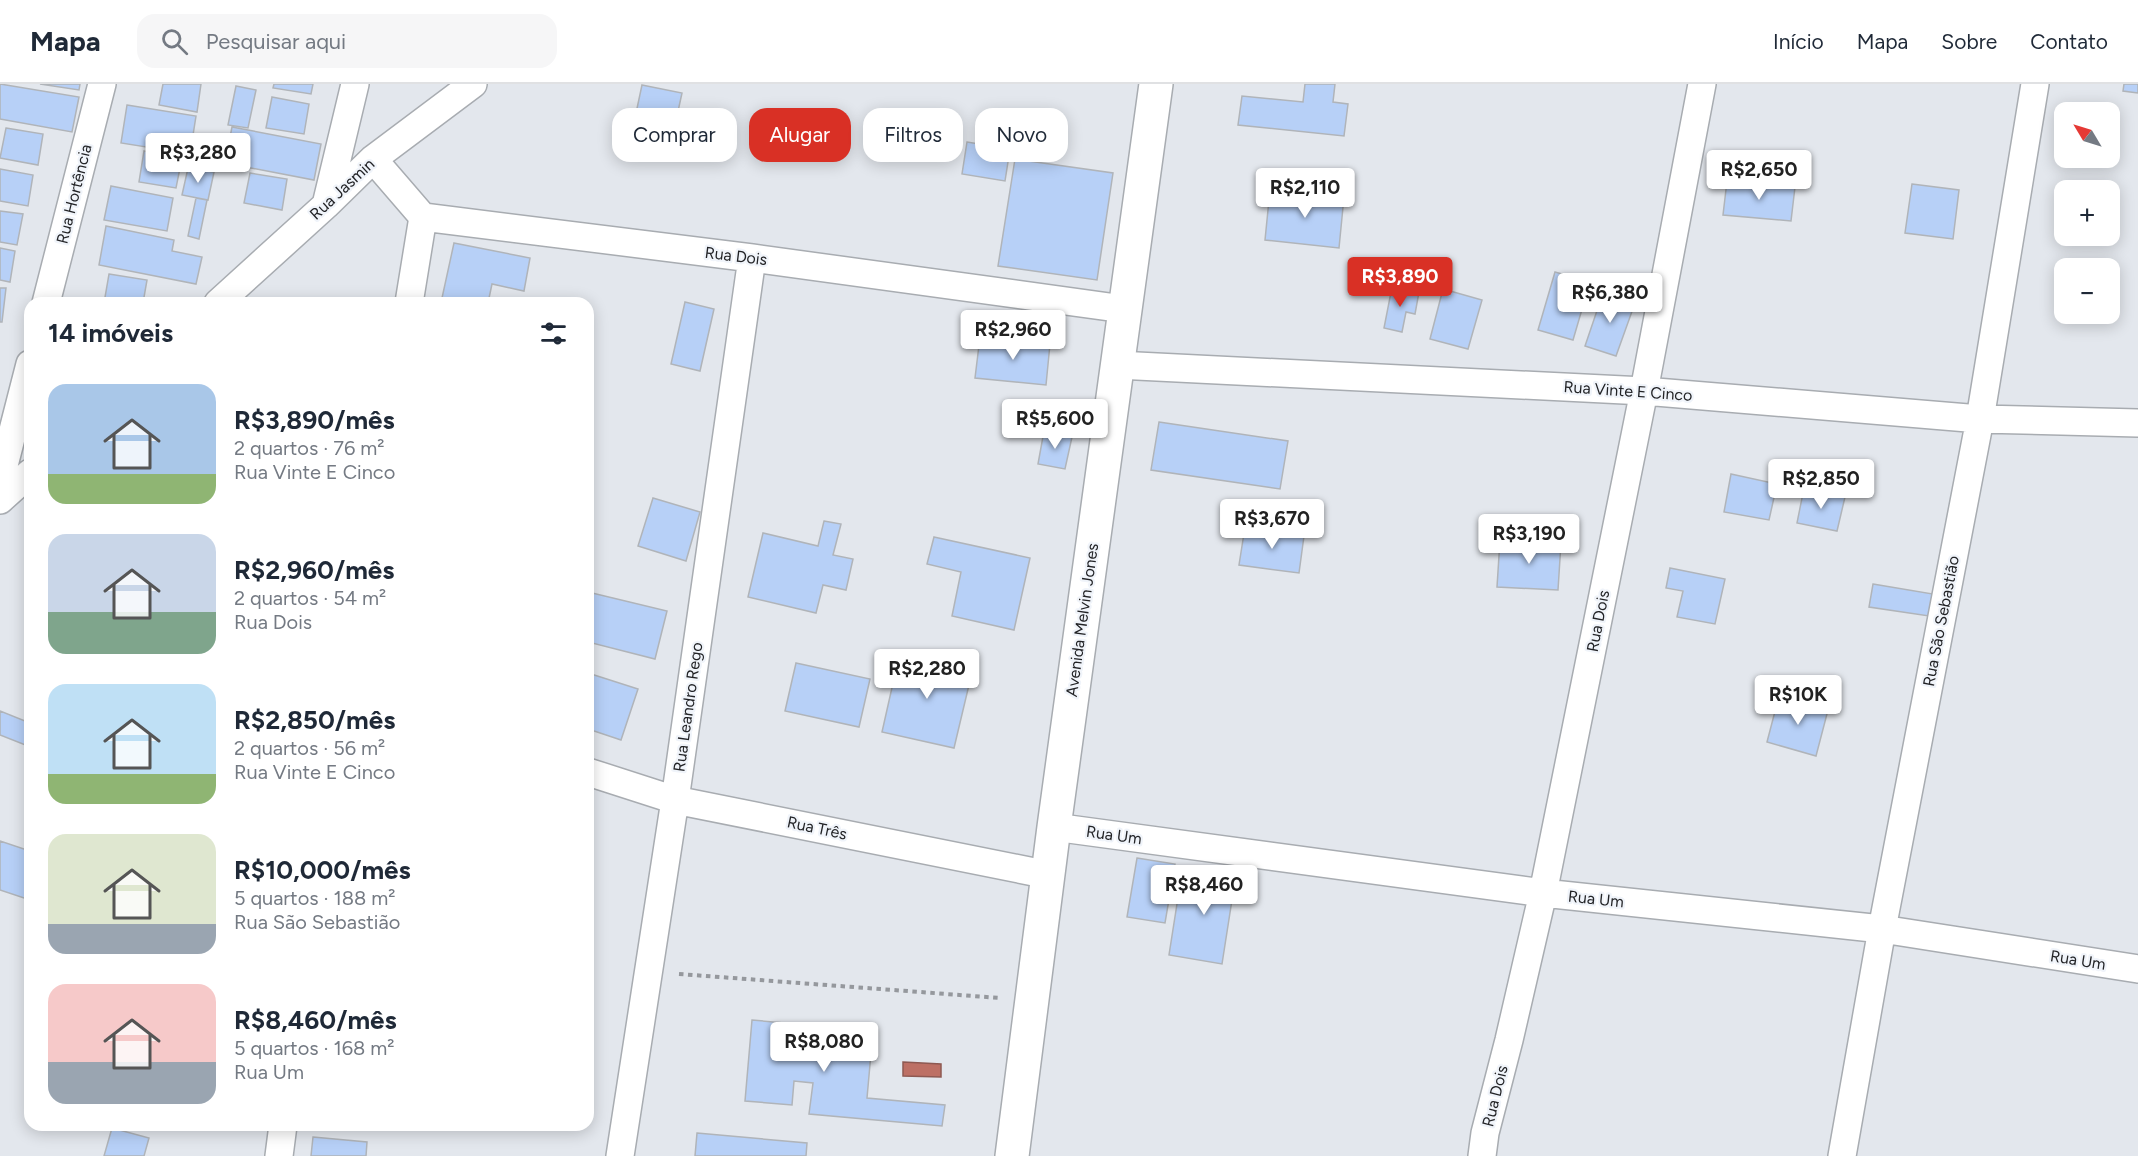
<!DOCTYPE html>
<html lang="pt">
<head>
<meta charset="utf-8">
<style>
  :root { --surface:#fff; --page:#f6f6f7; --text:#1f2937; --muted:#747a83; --line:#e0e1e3; --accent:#d93025 }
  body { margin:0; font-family:Figtree,sans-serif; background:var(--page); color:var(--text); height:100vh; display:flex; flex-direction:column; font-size:22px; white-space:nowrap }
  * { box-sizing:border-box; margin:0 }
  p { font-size:20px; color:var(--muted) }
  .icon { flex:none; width:33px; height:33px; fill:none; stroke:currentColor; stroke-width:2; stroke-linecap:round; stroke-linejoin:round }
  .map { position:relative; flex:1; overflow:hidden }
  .drawer { position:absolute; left:24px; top:213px; width:570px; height:834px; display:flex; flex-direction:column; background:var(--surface); border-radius:18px; box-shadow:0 3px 15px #0003 }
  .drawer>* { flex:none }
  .hud { position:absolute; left:612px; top:24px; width:570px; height:54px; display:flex; gap:12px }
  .needle { width:39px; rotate:308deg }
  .fabs { position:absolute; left:2054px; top:18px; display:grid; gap:12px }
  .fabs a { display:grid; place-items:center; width:66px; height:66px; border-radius:12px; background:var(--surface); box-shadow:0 3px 15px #0003; font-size:30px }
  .price { position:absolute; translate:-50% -51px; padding:0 14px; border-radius:6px; background:#fff; color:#222; font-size:20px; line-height:39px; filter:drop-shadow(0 2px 3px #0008) }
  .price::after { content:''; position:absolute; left:50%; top:36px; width:18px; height:14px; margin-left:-9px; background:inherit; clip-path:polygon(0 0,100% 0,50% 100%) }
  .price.current { background:var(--accent); color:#fff }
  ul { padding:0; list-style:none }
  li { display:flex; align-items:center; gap:18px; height:150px; padding:0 24px }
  li span { display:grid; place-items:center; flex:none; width:168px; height:120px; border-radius:18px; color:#555 }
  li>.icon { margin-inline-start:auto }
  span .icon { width:72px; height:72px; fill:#fffc; stroke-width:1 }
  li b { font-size:26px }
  h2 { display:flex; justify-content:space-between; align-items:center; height:72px; padding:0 24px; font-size:26px }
  .pill { padding:0 21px; border-radius:18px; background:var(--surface); box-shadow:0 3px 15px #0003; font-size:21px; line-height:54px }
  .pill.current { background:var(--accent); color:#fff }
  header { display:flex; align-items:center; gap:36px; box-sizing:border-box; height:84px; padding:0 30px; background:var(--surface); border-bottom:2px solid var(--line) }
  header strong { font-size:28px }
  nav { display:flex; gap:33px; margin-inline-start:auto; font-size:21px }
  .search { width:420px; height:54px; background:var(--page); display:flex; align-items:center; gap:15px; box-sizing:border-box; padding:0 21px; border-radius:18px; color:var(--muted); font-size:22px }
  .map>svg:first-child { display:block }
</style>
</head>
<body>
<header>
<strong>Mapa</strong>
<div class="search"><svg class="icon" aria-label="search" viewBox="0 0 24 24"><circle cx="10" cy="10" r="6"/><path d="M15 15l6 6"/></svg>Pesquisar aqui</div>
<nav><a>Início</a><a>Mapa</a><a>Sobre</a><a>Contato</a></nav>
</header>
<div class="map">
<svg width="2138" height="1072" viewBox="0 0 2138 1072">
  <rect width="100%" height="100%" fill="#e3e7ed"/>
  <path fill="#bd7065" stroke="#8e5952" stroke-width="1.5" d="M903,978l38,2v13l-38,-1z"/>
  <path fill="#b7d0f7" stroke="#b0b4b9" stroke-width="1.5" d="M0,0l79,13 -7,35 -72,-13z
    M40,0h40l-1,6z
    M163,0h38l-4,28 -38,-7z
    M274,0h39l-2,10 -38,-6z
    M1305,0h30l-2,18 15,2 -4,32 -106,-11 4,-29 61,6z
    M2124,0h14v9l-15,-2z
    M642,1l40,8 -7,32 -18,-4 -7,30 -21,-5z
    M236,2l20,4 -8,38 -20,-3z
    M272,13l37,7 -5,30 -38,-6z
    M127,21l69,11 -6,38 -69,-11z
    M232,43l89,17 -7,36 -89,-17z
    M6,44l37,6 -5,31 -38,-7z
    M967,58l43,7 -5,32 -43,-7z
    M144,67l38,7 -6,30 -37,-6z
    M1015,75l98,14 -16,107 -99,-14z
    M188,84l26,4 -6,28 -26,-5z
    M0,85l33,6 -5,31 -28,-5z
    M250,89l37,6 -5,31 -38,-7z
    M1727,97l68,6 -4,34 -68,-6z
    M1912,100l47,6 -6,49 -48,-6z
    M111,102l62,12 -6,33 -63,-11z
    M1270,106l74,7 -5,51 -74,-8z
    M196,114l11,2 -8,39 -11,-3z
    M0,127l23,3 -6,31 -17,-3z
    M106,142l68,14 -2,11 30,6 -6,27 -97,-19z
    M454,159l76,15 -6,33 -32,-7 -4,19h-22l-24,-5z
    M0,164l15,3 -5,31 -10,-2z
    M1555,188l35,10 -17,58 -35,-10z
    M109,190l38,6 -4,23h-39z
    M1392,203l27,5 -4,22 -9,-2 -4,20 -18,-4z
    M0,204h6l-4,34h-2z
    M1443,205l39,11 -14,49 -38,-10z
    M1603,209l32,10 -19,53 -31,-10z
    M685,218l29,7 -14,62 -29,-7z
    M980,253l70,7 -4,41 -71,-7z
    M1159,338l129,19 -8,48 -129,-19z
    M1044,347l28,6 -7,32 -27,-5z
    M1731,390l46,10 -8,36 -45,-8z
    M1804,404l41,9 -8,34 -40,-8z
    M653,414l47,14 -14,49 -48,-15z
    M824,437l17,3 -8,31 20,4 -7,31 -23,-5 -7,28 -68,-16 15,-64 55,13z
    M1245,443l59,9 -5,37 -60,-8z
    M934,453l96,21 -16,72 -62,-14 9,-44 -34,-8z
    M1500,456l61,3 -3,47 -61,-3z
    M1670,484l55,11 -10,45 -38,-7 6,-26 -17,-3z
    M1873,500l60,10 -4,22 -60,-9z
    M588,508l79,19 -12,48 -67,-17z
    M900,568l73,16 -19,80 -72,-16z
    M796,579l74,16 -11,48 -74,-16z
    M588,589l50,16 -17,51 -33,-11z
    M1779,612l49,14 -12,46 -49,-14z
    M0,627l30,12v17l-2,6 -28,-11z
    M0,757l30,10v49l-30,-10z
    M1137,774l38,6 -10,59 -38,-6z
    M1182,788l68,11 -3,20 -15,-3 -10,64 -53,-9z
    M752,936l121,11 -6,67 78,7 -3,21 -133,-12 4,-31 -19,-2 -2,24 -47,-4z
    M112,1044l37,10 -5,18h-40z
    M697,1049l110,10 -1,13h-111z
    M313,1053l54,5 -1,14h-55z"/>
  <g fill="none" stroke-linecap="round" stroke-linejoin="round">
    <defs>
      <path id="minor" d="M373,75l50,58 329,41 372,51
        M326,121l29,-121
        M46,219l56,-219
        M218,219l108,-98 47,-46 100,-75
        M409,219l14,-86
        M1117,281l527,26 336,28 158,4
        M0,397l30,-117
        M0,416l30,-27
        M588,688l87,28 374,75
        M1054,743l489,66 339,36 256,40
        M279,1072l4,-31
        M620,1072l55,-356 77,-542
        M1482,1072l3,-23 24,-93 34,-147 101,-502 58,-307
        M1842,1072l40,-227 98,-510 55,-335"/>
      <path id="secondary" d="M1012,1072l42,-329 102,-743"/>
    </defs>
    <use href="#minor" stroke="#a8acb1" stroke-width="30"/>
    <use href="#secondary" stroke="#a8acb1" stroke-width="36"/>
    <path stroke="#95989d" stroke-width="4" stroke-dasharray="4.5 4.5" stroke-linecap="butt" d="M679,890l321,24"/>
    <use href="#minor" stroke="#fff" stroke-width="27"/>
    <use href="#secondary" stroke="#fff" stroke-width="33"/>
  </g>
  <g text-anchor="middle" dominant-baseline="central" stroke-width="4.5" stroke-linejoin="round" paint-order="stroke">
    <g font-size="16" fill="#222326" stroke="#f0f4fa">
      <text transform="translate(342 105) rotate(-43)">Rua Jasmin</text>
      <text transform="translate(74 110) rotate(-76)">Rua Hortência</text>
      <text transform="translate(736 172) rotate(7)">Rua Dois</text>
      <text transform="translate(1628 307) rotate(4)">Rua Vinte E Cinco</text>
      <text transform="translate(1082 536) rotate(-82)">Avenida Melvin Jones</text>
      <text transform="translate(1598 537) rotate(-79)">Rua Dois</text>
      <text transform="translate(1941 537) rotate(-79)">Rua São Sebastião</text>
      <text transform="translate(688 623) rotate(-82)">Rua Leandro Rego</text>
      <text transform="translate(817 744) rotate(12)">Rua Três</text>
      <text transform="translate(1114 751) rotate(8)">Rua Um</text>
      <text transform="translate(1596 815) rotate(6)">Rua Um</text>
      <text transform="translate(2078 876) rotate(9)">Rua Um</text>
      <text transform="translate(1495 1012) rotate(-76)">Rua Dois</text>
    </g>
  </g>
</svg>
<div class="fabs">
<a><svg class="needle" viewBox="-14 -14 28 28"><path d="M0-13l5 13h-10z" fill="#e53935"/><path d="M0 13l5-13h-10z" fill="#747a83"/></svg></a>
<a>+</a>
<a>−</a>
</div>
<b class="price" style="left:198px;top:100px">R$3,280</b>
<b class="price" style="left:1759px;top:117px">R$2,650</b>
<b class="price" style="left:1305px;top:135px">R$2,110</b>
<b class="price current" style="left:1400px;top:224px">R$3,890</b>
<b class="price" style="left:1610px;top:240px">R$6,380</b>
<b class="price" style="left:1013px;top:277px">R$2,960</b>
<b class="price" style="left:1055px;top:366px">R$5,600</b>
<b class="price" style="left:1821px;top:426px">R$2,850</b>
<b class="price" style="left:1272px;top:466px">R$3,670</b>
<b class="price" style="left:1529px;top:481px">R$3,190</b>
<b class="price" style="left:927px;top:616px">R$2,280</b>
<b class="price" style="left:1798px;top:642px">R$10K</b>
<b class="price" style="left:1204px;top:832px">R$8,460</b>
<b class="price" style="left:824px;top:989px">R$8,080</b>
<div class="hud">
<a class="pill">Comprar</a>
<a class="pill current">Alugar</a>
<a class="pill">Filtros</a>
<a class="pill">Novo</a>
</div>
<section class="drawer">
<h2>14 imóveis<svg class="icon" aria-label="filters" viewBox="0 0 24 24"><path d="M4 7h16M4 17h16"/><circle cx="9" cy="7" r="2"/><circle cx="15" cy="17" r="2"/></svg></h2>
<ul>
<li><span style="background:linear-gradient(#a9c7e8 75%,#8fb573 0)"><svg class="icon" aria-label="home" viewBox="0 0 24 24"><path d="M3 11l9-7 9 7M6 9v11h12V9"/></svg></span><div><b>R$3,890/mês</b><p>2 quartos · 76 m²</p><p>Rua Vinte E Cinco</p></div></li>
<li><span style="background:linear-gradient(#c9d6e8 65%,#7fa58c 0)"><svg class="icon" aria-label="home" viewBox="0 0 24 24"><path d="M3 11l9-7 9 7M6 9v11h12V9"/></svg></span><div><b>R$2,960/mês</b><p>2 quartos · 54 m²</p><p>Rua Dois</p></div></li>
<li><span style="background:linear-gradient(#bfe0f5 75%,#8fb573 0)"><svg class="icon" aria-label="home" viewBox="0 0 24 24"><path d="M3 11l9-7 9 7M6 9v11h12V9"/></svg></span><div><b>R$2,850/mês</b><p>2 quartos · 56 m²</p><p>Rua Vinte E Cinco</p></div></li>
<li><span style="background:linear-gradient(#dfe7d0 75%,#9aa5b1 0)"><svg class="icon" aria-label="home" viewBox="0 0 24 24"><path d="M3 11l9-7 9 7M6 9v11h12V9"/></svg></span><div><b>R$10,000/mês</b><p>5 quartos · 188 m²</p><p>Rua São Sebastião</p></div></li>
<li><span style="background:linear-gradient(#f6c9c9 65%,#9aa5b1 0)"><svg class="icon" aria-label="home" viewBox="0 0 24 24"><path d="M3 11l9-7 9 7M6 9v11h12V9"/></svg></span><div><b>R$8,460/mês</b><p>5 quartos · 168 m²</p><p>Rua Um</p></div></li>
</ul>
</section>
</div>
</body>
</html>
